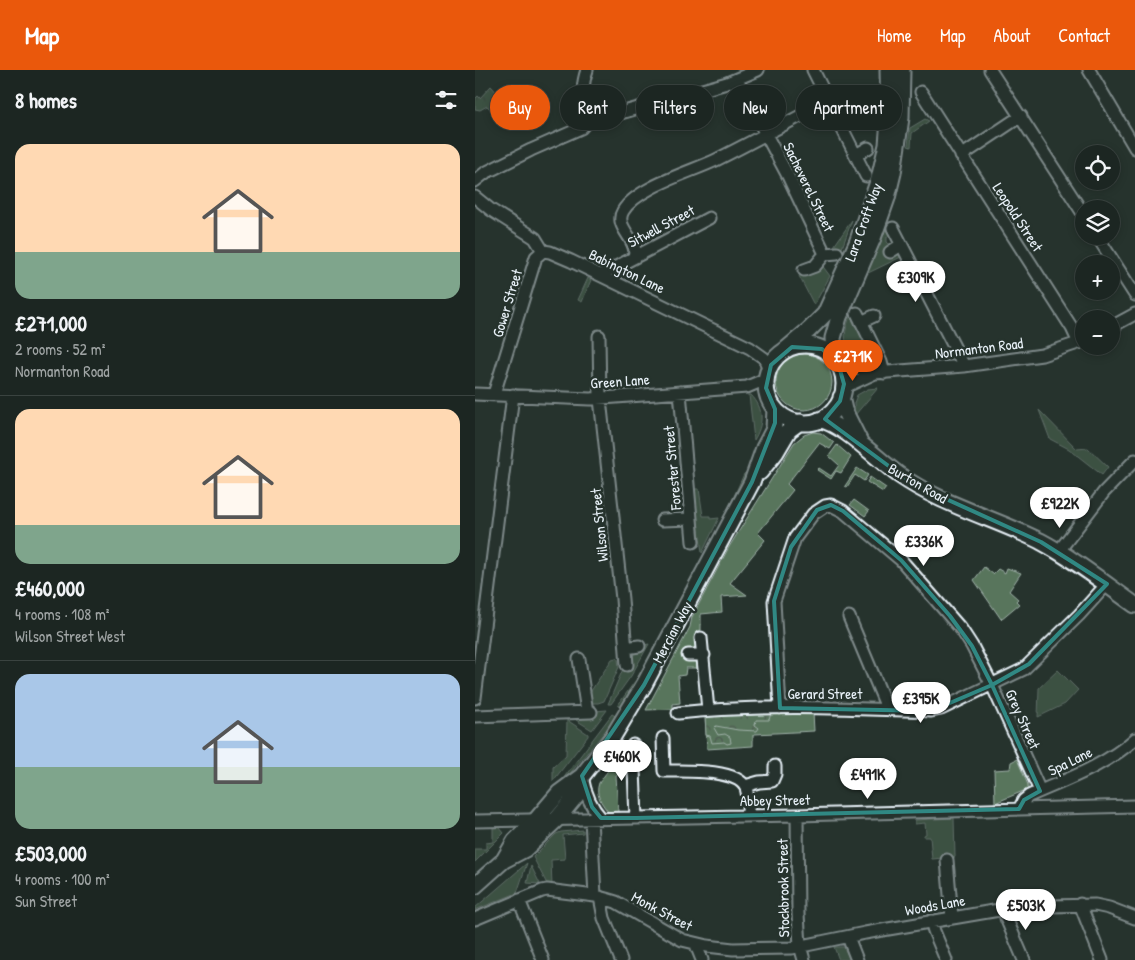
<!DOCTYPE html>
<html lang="en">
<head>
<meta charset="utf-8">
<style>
  :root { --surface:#1c2622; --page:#252e2a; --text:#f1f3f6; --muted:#a0a5a5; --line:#3a4340; --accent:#ea580c }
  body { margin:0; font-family:"Patrick Hand",sans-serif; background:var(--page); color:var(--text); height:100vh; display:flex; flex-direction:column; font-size:19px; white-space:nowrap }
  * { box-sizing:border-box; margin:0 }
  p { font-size:16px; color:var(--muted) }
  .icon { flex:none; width:28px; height:28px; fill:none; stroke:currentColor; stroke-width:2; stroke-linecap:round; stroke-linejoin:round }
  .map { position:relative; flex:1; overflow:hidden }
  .side { display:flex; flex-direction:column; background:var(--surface); width:475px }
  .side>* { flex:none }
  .banner { position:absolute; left:15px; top:15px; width:475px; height:45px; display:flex; gap:10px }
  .buttons { position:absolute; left:600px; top:75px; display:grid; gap:10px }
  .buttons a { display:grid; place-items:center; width:45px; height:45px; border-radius:50%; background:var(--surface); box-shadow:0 2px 8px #0003,0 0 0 1px var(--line); font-size:25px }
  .price { position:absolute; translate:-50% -42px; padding:0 11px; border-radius:18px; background:#fff; color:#222; font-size:16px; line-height:32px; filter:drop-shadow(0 1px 2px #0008) }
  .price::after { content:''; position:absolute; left:50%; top:30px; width:15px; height:11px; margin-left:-8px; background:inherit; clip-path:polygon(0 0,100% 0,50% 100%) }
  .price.selected { background:var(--accent); color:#fff }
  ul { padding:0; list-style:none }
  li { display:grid; align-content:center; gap:10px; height:265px; padding:0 15px }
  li+li { border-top:1px solid var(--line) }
  li span { display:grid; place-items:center; height:155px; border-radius:15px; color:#555 }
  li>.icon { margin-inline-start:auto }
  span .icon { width:90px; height:90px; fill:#fffc; stroke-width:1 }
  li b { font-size:21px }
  h2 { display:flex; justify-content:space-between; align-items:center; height:60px; padding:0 15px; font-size:21px }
  .pill { padding:0 18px; border-radius:22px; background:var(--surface); box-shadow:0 2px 8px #0003,0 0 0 1px var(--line); font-size:18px; line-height:45px }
  .pill.selected { background:var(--accent); color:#fff }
  header { display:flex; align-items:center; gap:30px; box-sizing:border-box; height:70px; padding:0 25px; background:var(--accent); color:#fff }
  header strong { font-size:24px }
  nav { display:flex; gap:28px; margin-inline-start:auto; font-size:18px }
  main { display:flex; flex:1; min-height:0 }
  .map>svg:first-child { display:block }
</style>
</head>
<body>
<header>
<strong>Map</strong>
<nav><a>Home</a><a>Map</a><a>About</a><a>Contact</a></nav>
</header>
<main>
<section class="side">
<h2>8 homes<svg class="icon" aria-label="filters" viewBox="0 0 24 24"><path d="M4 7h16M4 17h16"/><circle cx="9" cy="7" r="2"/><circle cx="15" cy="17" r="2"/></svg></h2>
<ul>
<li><span style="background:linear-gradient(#ffd9b3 70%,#7fa58c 0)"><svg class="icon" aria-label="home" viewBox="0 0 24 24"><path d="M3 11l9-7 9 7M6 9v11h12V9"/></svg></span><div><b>£271,000</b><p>2 rooms · 52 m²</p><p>Normanton Road</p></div></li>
<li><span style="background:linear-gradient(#ffd9b3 75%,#7fa58c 0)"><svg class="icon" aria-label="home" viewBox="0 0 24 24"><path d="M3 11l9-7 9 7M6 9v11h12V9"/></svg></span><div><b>£460,000</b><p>4 rooms · 108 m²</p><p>Wilson Street West</p></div></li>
<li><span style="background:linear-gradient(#a9c7e8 60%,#7fa58c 0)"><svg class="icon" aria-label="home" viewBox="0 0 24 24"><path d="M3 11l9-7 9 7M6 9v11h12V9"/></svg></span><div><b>£503,000</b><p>4 rooms · 100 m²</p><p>Sun Street</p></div></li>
</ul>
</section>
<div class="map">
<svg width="660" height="890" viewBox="0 0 660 890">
  <defs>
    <pattern id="forest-crowns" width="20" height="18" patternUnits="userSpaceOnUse" patternTransform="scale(1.25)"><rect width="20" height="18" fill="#58745b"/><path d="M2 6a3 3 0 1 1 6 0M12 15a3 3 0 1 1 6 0" fill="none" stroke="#4e5c52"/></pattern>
  </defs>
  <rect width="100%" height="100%" fill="#26332d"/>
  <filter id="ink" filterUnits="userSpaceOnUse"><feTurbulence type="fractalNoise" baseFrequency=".02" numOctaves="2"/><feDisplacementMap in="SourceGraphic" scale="10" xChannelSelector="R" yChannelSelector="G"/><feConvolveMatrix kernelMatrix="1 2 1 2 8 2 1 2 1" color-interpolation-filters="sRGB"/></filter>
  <g filter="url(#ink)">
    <path fill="#58745b" stroke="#a0b2aa" d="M450,49l4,2 -17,12 -1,14 -3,-1 2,-18z
      M377,150l-10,28 -10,1z
      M411,158l4,8 -3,1v5l14,15 -35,17z
      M346,194l9,12 -16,29 -15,-29z
      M113,208l3,2 -9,22 -4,-2z
      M375,246l21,38 -23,-7c-6,-10 -1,-21 2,-31z
      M301 312a28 28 0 1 1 56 0a28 28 0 1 1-56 0Z
      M403,318l-23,27 -1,-12 3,-8 11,-6z
      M274,325h2c14,14 12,30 3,45z
      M564,340l38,39 11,-1 20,19 -6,8 -33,-26 -19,-10z
      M338,362l8,1 13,10 -4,6 -11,-6 -32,41 6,6 -35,43 7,7 -35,43 17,12 -26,2 1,15 -21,2v16l-4,1 1,13 -7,7 6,8 2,9h-13l-1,7 -7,1 2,27 -7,1v5l-27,1 44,-83 2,-10 37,-70 65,-104 10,-8z
      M362,375l14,12 -10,16 -5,-2 -5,8 -14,-9 2,-2 12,8 8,-11 -10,-9z
      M382,398l11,7 -4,6 -9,-6 -8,12 -2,-1z
      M272,402l-36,76 -88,160 -5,-3 20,-28 60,-107 13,-23 33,-73z
      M395,407l16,11 -3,4 -16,-10z
      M219,419h5l4,27h7v3l9,-1 -17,35z
      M379,430l15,11 -4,5 -15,-11z
      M509,497l9,7 5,-5 7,4 2,-5 14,5 -12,18 9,8 -2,2 3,3 -18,15 -27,-39z
      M174,574l-18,32 -20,28h-3l15,-35 8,-1c0,-15 1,-21 18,-24z
      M141,588l2,1 1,8 -15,34 -6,2h-8l-1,-9 23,-35z
      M583,600l20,20 -13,14 -27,13 1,-29z
      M132,640l-15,20 -16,-10v-4l19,-5z
      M338,643l1,18 -59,3 -2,1v11l-46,3 -2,-34z
      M137,644l5,3 -60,72 -1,-1z
      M92,650l21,14v2l-35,45v-14l13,-12z
      M155,670l-2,34 -12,1 2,37h-10c-7,-10 -13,-17 -9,-29z
      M542,689l11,26v4l-33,14 -1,-33 16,-1 1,-7z
      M479,748l1,39 -23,2 -2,-22h-6v-2l2,-1 -1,-11 -10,1v-4z
      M24,757l5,6 -29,29v-13h11v-6l7,-1v-14z
      M108,760v3l-20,2 2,24 -14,1 1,26h-4l-15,-29 23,-23 5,-2z
      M52,793l-10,30 -42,17v-2z
      M56,796l9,18 -13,-1z
      M359,877h10l6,13h-11z"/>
    <path fill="url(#forest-crowns)" stroke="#a0b2aa" d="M16,16l18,20 -5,7 -7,2 -10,-9 -7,4 -5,-1v-10l3,-3 2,2z
      M296,643l-2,7h-13l-1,5 4,3 -2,3 -19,-1 -22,-4 -2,2 4,7 7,-1 5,3 1,6 -4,1 -3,-2 -12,1 -2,-7 -4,-1 -1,-20z"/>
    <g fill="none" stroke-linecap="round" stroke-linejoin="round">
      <defs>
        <path id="minor" d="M112,0c-9,26 -1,48 30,44l110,-31 31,-13
          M338,0l53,106
          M515,0l94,145
          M614,0l46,78
          M262,10l51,96 37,78
          M446,22l151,236 7,15
          M381,85l12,-7
          M486,86l60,-40
          M0,111l10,-8 46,-23 50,-22 14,-16
          M0,127l16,13 44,28 8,13
          M418,158l71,138
          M622,166l38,59
          M68,181l7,1 21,9 179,87 14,10 5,11
          M415,182l11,-7
          M159,186c6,-15 -21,-29 -11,-45 14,-24 68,-39 93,-51 38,-19 75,-39 112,-59
          M329,200l11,-4 10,-12 12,-1
          M126,205l108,-57
          M382,243l24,49 3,11
          M386,252l13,-6
          M636,257l24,-13
          M124,266l1,63 22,200 5,66
          M363,293l37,10 89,-7 78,-11 42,-14
          M368,320l6,-5 26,-12
          M205,322l13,150
          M0,324l115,5 157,-12 19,-8
          M19,324l42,-137 7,-6
          M187,450l29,-1
          M588,484l-1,-7 42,-55 31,-32
          M374,547l38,91
          M226,568l7,72
          M151,578l13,-2
          M213,585h16
          M104,589l8,53
          M0,628l38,-303
          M305,638l-6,-107 21,-63 18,-24 12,-8 6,-1 12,6 58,49 60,69 11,17 20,39 48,106
          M203,643c84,-9 169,-5 253,-2l10,-2 83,-40 55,-54 28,-31
          M0,646l116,-4
          M188,668l1,33c19,0 73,-3 82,17 3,9 2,19 2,28
          M158,675l3,73
          M144,693h15
          M107,707c3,16 8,29 19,41
          M270,716l14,-4 13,-1 3,-7v-8
          M544,739l5,-9 5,-4c36,-16 76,-30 106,-57
          M322,745l1,99 2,32 4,14
          M116,748l4,78
          M0,751l322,-6 338,-9
          M472,790l5,58
          M125,827l4,21 17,42
          M44,830l24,60
          M605,834l22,56
          M530,839l1,9 18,42
          M0,849l67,-28 5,-1 48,6 11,3 10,3 66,38 25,6 26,3 59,-1 73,-15 140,-24 45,-3 45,-1 14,3 26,10
          M456,851l3,10 12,29
          M373,867l9,23
          M221,875l6,15"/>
        <path id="major" d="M291 314a39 39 0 1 1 78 0a39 39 0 1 1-78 0Z
          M308,282l26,-22 16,-16 32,-71 22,-64 8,-34 2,-26 -1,-49
          M359,288l-1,-20 6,-21 34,-79 14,-40 6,-25 8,-55 1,-48
          M366,327l3,13 16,32
          M344,350c21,1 61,42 80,55 43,30 95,43 141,66 34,18 64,42 95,64
          M285,402l16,-20 13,-22 11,-8
          M29,790l21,-11 32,-30 19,-23 6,-20
          M0,816l29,-26 11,-19 21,-21 23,-27 23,-17 30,-38 32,-53 108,-203 12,-34 10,-19 1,-20"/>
      </defs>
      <use href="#minor" stroke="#e8f1f8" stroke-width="15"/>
      <use href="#major" stroke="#e8f1f8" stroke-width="19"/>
      <use href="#minor" stroke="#26332d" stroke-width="11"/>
      <use href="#major" stroke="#26332d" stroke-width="15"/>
    </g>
  </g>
  <path d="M0 0H660V890H0ZM317,277l30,2 16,14 6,21 -4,17 -15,18 88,65 128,58 66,42 -78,80 -37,21 -20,-39 -22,-30 -49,-56 -58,-49 -12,-6 -14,5 -26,37 -17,54 6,107 151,3 61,-26 48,106 -16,9 -5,9 -383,9h-35l-9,-11 -10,-31 62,-91 108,-203 23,-59v-14l-9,-21 5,-23z" fill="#26332d" fill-opacity=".55" fill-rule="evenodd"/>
  <path fill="none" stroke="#308883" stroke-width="4" stroke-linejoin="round" d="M317,277l30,2 16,14 6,21 -4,17 -15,18 88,65 128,58 66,42 -78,80 -37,21 -20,-39 -22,-30 -49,-56 -58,-49 -12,-6 -14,5 -26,37 -17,54 6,107 151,3 61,-26 48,106 -16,9 -5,9 -383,9h-35l-9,-11 -10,-31 62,-91 108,-203 23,-59v-14l-9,-21 5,-23z"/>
  <g text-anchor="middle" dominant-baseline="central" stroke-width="5" stroke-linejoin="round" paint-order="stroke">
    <g font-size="15" fill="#e8f1f8" stroke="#26332d">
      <text transform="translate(334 117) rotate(64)">Sacheverel Street</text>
      <text transform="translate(543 147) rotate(57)">Leopold Street</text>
      <text transform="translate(388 152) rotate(-70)">Lara Croft Way</text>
      <text transform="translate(186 156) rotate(-28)">Sitwell Street</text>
      <text transform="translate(152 201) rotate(26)">Babington Lane</text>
      <text transform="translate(32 233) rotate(-73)">Gower Street</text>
      <text transform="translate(504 278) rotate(-7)">Normanton Road</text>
      <text transform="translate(145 311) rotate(-4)">Green Lane</text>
      <text transform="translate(197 398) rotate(-95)">Forester Street</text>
      <text transform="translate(443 413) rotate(30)">Burton Road</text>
      <text transform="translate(124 455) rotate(-96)">Wilson Street</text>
      <text transform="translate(197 562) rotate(-62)">Mercian Way</text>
      <text x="350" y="623">Gerard Street</text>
      <text transform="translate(548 649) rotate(66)">Grey Street</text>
      <text transform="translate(595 691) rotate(-26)">Spa Lane</text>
      <text transform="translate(300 730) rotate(-1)">Abbey Street</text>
      <text transform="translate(308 818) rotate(-91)">Stockbrook Street</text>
      <text transform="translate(460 835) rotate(-10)">Woods Lane</text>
      <text transform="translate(187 841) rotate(28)">Monk Street</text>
    </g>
  </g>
</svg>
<div class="buttons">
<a><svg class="icon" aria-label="locate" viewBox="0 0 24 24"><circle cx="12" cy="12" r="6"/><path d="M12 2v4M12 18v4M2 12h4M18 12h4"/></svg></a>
<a><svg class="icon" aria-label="layers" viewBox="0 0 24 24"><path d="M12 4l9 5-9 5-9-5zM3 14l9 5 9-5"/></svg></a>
<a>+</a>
<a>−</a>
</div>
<b class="price" style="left:441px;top:233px">£309K</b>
<b class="price selected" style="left:378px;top:312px">£271K</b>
<b class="price" style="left:585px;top:459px">£922K</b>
<b class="price" style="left:449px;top:497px">£336K</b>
<b class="price" style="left:446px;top:654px">£395K</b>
<b class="price" style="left:147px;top:712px">£460K</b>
<b class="price" style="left:393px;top:730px">£491K</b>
<b class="price" style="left:551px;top:861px">£503K</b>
<div class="banner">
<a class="pill selected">Buy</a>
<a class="pill">Rent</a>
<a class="pill">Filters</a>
<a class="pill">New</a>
<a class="pill">Apartment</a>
</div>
</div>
</main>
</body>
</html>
